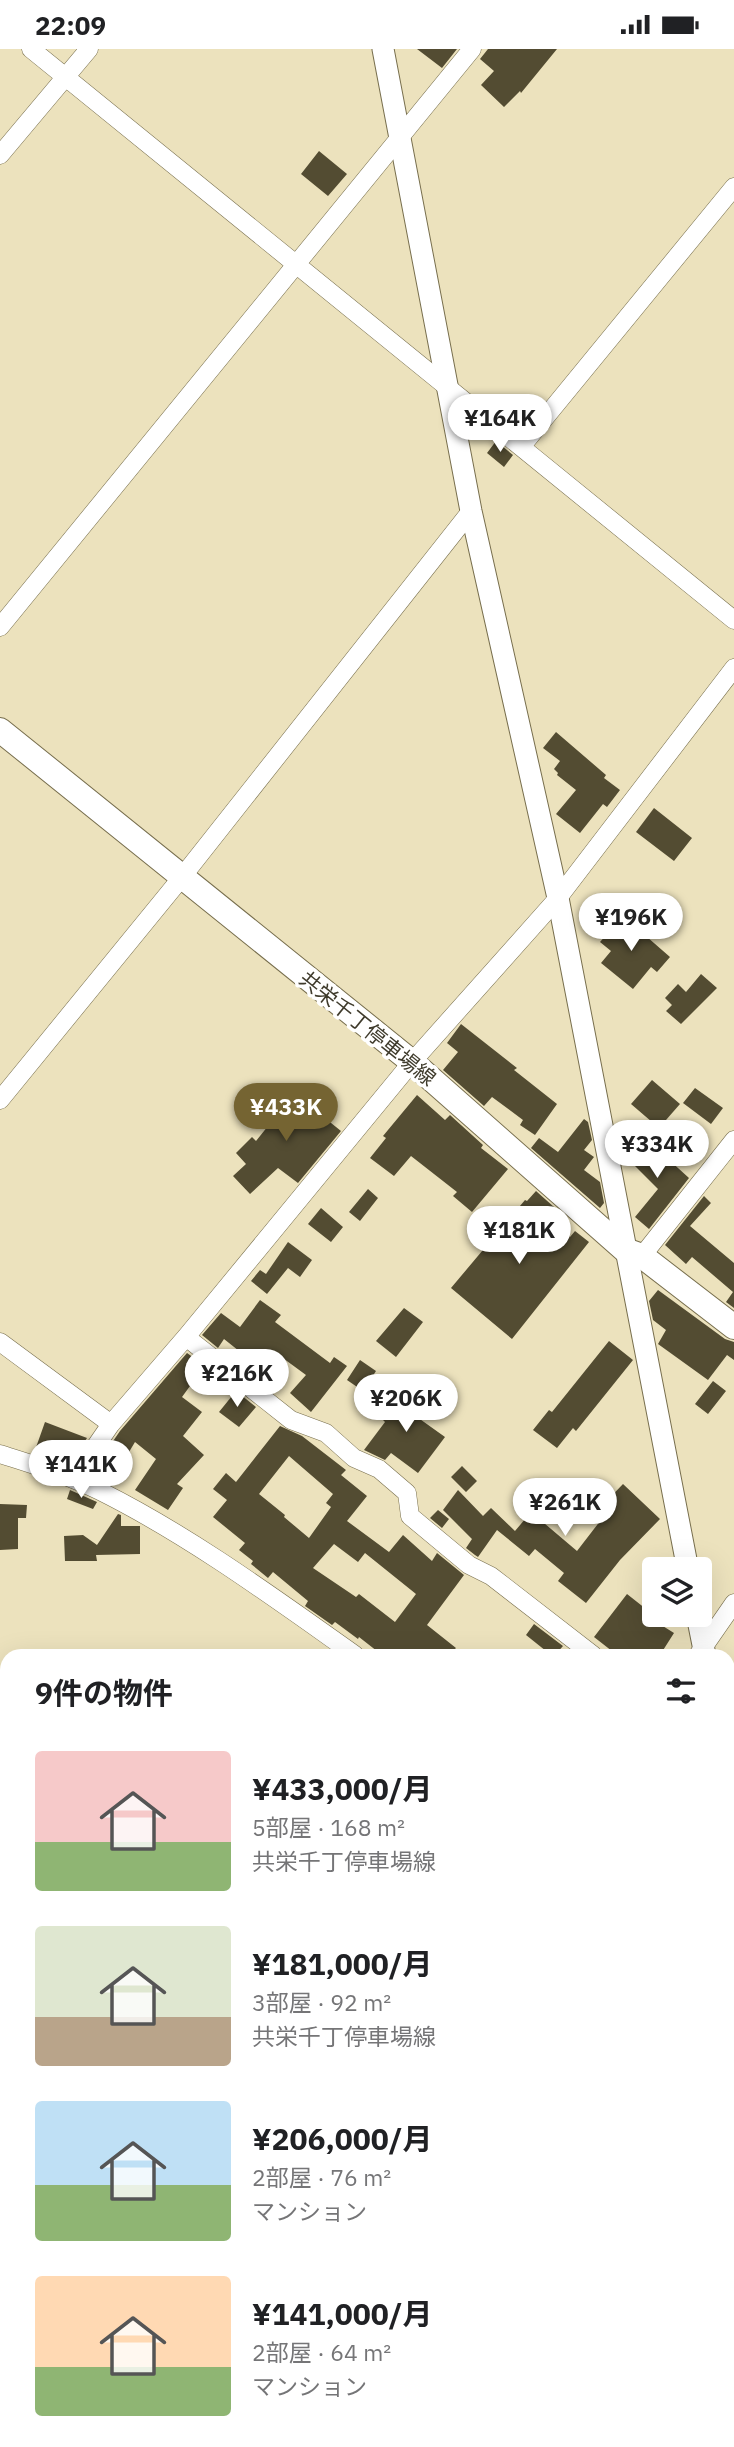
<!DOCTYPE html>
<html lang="ja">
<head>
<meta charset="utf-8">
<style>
  :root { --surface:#fff; --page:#f2f2f2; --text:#202124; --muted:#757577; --accent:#756432 }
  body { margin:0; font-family:"IBM Plex Sans","Noto Sans JP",sans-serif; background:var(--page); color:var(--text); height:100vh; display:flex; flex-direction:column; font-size:26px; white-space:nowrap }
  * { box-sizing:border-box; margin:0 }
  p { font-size:23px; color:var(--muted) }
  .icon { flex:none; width:38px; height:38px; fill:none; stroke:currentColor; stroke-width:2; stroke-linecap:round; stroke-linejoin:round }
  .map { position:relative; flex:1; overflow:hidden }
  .details { position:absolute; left:0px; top:1600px; width:735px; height:800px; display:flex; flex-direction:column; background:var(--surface); border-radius:21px 21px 0 0; box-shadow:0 7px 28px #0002 }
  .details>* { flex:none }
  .controls { position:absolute; left:642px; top:1508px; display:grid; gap:14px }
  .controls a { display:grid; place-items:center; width:70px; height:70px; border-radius:7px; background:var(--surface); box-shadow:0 7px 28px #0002; font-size:35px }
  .price { position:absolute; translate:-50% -60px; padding:0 16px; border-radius:24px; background:#fff; color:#222; font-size:23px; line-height:46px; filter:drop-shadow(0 2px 4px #0008) }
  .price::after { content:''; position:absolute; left:50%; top:42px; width:21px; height:16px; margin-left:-10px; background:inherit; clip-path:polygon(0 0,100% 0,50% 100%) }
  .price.selected { background:var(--accent); color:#fff }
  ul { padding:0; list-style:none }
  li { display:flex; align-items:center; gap:21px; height:175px; padding:0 35px }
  li span { display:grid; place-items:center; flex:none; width:196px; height:140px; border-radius:7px; color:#555 }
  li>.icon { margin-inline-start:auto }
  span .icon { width:84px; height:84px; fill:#fffc; stroke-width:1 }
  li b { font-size:30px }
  h2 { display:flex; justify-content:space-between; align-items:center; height:84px; padding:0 35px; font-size:30px }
  .status { display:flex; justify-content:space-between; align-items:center; height:49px; padding:0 35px; background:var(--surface); direction:ltr }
  .status svg { height:19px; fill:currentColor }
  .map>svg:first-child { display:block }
</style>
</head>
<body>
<div class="status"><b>22:09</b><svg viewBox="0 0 49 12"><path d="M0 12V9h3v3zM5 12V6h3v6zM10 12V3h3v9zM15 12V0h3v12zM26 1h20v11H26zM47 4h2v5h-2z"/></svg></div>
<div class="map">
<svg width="734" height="2398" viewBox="0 0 734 2398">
  <rect width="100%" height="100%" fill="#ece2bd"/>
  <path fill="#534c32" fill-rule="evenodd" d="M417,0h40l-15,19z
    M488,0h69l-36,44 -1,-2 -16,16 -23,-22 13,-14 -14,-12z
    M319,102l28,23 -19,22 -27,-22z
    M496,392l17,14 -9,12 -17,-14z
    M556,683l50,43 -2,3 16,12 -13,17 -4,-3 -23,29 -24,-19 20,-24 -19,-15 1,-2 -4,-4 6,-8 -17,-13z
    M654,759l38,30 -18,23 -38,-29z
    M623,867l47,41 -13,15 -6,-5 -18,22 -32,-26 10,-12 -11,-9z
    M701,925l16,14 -36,36 -15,-13 6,-6 -7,-7 13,-14 8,8z
    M461,975l56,44 -3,2 43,34 -22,31 -15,-10 3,-5 -31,-23 -8,9 -41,-36 15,-18 -11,-9z
    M652,1031l28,24 -21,24 -28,-24z
    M285,1037l56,45 -43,52 -20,-15 -28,26 -17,-18 13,-12 -10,-11 16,-16 4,4 24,-30 -10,-7z
    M695,1039l28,20 -12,16 -28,-21z
    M417,1046l28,25 5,-5 33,30 -2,3 27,21 -36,43 -19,-16 4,-4 -46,-36 -17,20 -24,-18 16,-20 -3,-2z
    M584,1070l4,3 4,18 -8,10 10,7 -10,13 16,12 4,21 -4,5 -69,-60 8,-10 19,14z
    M645,1089l44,40 -40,51 -14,-12 23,-28 -32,-32z
    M368,1140l10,9 -18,23 -11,-9z
    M536,1142l18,16 -8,10 24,20 5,-6 14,11 -77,97 -61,-51 74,-88 2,1z
    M704,1147l7,7 -21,23 44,37v45l-8,-6 7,-10 -41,-35 -6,7 -21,-19z
    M321,1159l22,19 -12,15 -23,-18z
    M288,1193l24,18 -12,17 -12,-9 -21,26 -16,-13 9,-11 6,4z
    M658,1241l67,49 9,3v18l-7,-5 -19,25 -50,-36 8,-14 -13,-10 -4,-19z
    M260,1251l21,15 -6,7 55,41 4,-6 13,9 -36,46 -21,-19 16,-18 -30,-22 -12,18 -40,-32 -6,9 -16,-13 19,-22 19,14z
    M404,1259l19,14 -27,35 -20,-16z
    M609,1292l24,19 -57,71 -3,-3 -16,20 -24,-18 16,-20 3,2z
    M187,1304l7,5 -7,9 11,8 -16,22 20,15 -19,24 21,19 -27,29 6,4 -15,22 -33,-20 21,-31 -21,-17 -21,35 -18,-11 24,-35z
    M360,1311l16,11 -13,20 -16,-11z
    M713,1332l13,10 -18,23 -13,-10z
    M403,1340l24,15 -10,13 28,20 -27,36 -27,-20 -6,7 -21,-10 21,-28 -4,-4z
    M236,1342l20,16 -17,20 -20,-15z
    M45,1373l42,16 -18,27 -35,-12z
    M280,1377l22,10 44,34 -5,5 26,21 -20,25 42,31 14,-17 29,26 5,-8 27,22 -37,50 29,23 -7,7h-67l-23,-18 -1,2 -23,-17 -3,3 -27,-19 3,-5 -35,-29 -5,6 -17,-14 2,-3 -14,-11 6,-7 -32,-26 14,-17 -14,-11 13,-16 10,9zM289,1407l44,38 -7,9 5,4 -22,31 -25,-21 1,-2 -26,-21zM334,1495l24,18 7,-9 51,41 -21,28 -36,-28 -3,3 -43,-29z
    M462,1417l15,15 -11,11 -15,-15z
    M623,1435l37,35 -40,41 -34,43 -28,-22 6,-8 -29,-24 -6,7 -32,-26 -19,27 -3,-2 -9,-7 6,-9 -29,-29 15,-20 25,26 8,-8 24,23 16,-19 46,39 27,-35 -6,-6z
    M70,1441l27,12 -4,7 -26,-10z
    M0,1455l27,1 -1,13h-8v31l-18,1z
    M438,1461l11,9 -7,9 -12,-10z
    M118,1465l3,1v11h19v28l-44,1 1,6h-32l-1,-25 19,-1 14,10z
    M627,1545l19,15 -4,4 32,20 -14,22h-43l-23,-18z
    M534,1575l29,22 -8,9h-4l-25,-20z"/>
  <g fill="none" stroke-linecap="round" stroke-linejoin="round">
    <defs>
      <path id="minor" d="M31,0l703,571
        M0,106l89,-106
        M521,398l213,-260
        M0,578l472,-578
        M0,1051l182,-223 289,-366
        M642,1207l92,-116
        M186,1288l105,83 35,13 28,25 25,11 28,24 3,23 59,49 22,11 102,79
        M0,1293l111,82
        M0,1405c34,11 68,21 100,37 90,45 173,106 255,164
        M73,1430l38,-55 75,-87 226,-275 146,-164 176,-230
        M698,1606l36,-52
        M0,1878h7
        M728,1922l6,6
        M0,2281h7
        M728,2281h6
        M456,2398v-6"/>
      <path id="tertiary" d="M383,0l88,462 87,387 130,672
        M697,1566l8,40
        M728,1716l6,28"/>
      <path id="secondary" d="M0,681l412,332 213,188 17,6 92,71"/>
    </defs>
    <use href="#minor" stroke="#776e4d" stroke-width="19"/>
    <use href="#tertiary" stroke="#776e4d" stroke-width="23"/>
    <use href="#secondary" stroke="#776e4d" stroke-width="26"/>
    <use href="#minor" stroke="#fff" stroke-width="18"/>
    <use href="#tertiary" stroke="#fff" stroke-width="21"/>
    <use href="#secondary" stroke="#fff" stroke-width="24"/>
  </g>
  <g text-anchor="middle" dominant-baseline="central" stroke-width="7" stroke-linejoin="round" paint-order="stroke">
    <g font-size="21" fill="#3f3b2c" stroke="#fff">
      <text transform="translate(368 979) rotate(39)">共栄千丁停車場線</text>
    </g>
  </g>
</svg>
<div class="controls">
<a><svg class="icon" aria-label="layers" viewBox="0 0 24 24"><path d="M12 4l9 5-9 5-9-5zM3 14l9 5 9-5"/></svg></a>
</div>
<b class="price" style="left:500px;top:405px">¥164K</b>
<b class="price" style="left:631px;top:904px">¥196K</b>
<b class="price selected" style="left:286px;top:1094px">¥433K</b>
<b class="price" style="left:657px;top:1131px">¥334K</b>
<b class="price" style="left:519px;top:1217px">¥181K</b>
<b class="price" style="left:237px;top:1360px">¥216K</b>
<b class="price" style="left:406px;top:1385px">¥206K</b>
<b class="price" style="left:81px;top:1451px">¥141K</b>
<b class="price" style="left:565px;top:1489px">¥261K</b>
<section class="details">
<h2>9件の物件<svg class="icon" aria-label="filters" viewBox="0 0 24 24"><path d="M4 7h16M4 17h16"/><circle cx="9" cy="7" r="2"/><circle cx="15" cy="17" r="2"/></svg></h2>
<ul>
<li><span style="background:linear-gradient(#f6c9c9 65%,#8fb573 0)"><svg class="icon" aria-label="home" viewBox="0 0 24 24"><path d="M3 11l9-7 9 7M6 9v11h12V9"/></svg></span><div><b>¥433,000/月</b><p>5部屋 · 168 m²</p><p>共栄千丁停車場線</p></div></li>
<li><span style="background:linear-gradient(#dfe7d0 65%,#b9a48a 0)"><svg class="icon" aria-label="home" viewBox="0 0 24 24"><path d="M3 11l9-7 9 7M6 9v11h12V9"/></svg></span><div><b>¥181,000/月</b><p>3部屋 · 92 m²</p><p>共栄千丁停車場線</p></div></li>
<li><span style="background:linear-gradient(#bfe0f5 60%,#8fb573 0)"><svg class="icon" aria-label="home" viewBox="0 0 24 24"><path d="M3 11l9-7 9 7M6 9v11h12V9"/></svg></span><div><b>¥206,000/月</b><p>2部屋 · 76 m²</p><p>マンション</p></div></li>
<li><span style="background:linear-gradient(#ffd9b3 65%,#8fb573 0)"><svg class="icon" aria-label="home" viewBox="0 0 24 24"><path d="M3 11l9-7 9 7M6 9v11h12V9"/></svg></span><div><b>¥141,000/月</b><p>2部屋 · 64 m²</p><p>マンション</p></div></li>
</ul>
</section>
</div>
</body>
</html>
